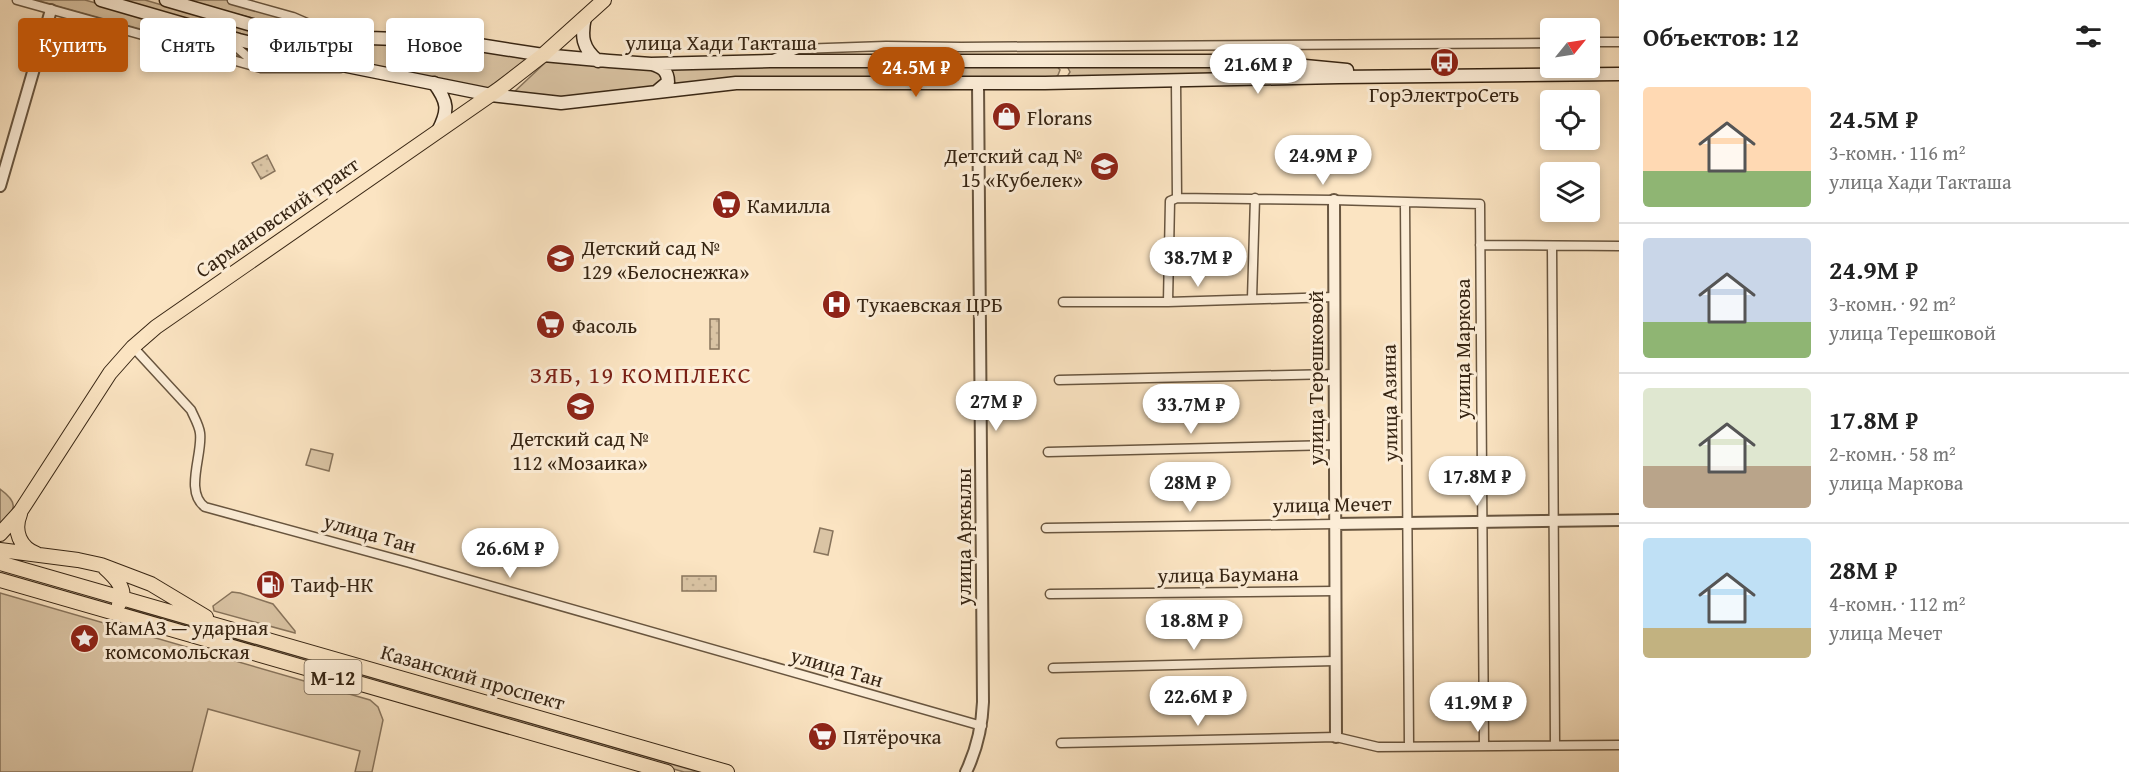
<!DOCTYPE html>
<html lang="ru">
<head>
<meta charset="utf-8">
<style>
  :root { --surface:#fff; --page:#f2f2f2; --text:#222; --muted:#767676; --line:#e0e0e0; --accent:#b45309 }
  body { margin:0; font-family:"Gentium Book Plus",serif; background:var(--page); color:var(--text); height:100vh; display:flex; flex-direction:column; font-size:22px; white-space:nowrap }
  * { box-sizing:border-box; margin:0 }
  p { font-size:20px; color:var(--muted) }
  .icon { flex:none; width:33px; height:33px; fill:none; stroke:currentColor; stroke-width:2; stroke-linecap:round; stroke-linejoin:round }
  .map { position:relative; flex:1; overflow:hidden }
  .sheet { display:flex; flex-direction:column; background:var(--surface); width:510px }
  .sheet>* { flex:none }
  .top-card { position:absolute; left:18px; top:18px; width:570px; height:54px; display:flex; gap:12px }
  .needle { width:39px; rotate:60deg }
  .fabs { position:absolute; left:1540px; top:18px; display:grid; gap:12px }
  .fabs a { display:grid; place-items:center; width:60px; height:60px; border-radius:6px; background:var(--surface); box-shadow:0 3px 9px #0003; font-size:30px }
  .price { position:absolute; translate:-50% -51px; padding:0 14px; border-radius:21px; background:#fff; color:#222; font-size:20px; line-height:39px; filter:drop-shadow(0 2px 3px #0008) }
  .price::after { content:''; position:absolute; left:50%; top:36px; width:18px; height:14px; margin-left:-9px; background:inherit; clip-path:polygon(0 0,100% 0,50% 100%) }
  .price.active { background:var(--accent); color:#fff }
  ul { padding:0; list-style:none }
  li { display:flex; align-items:center; gap:18px; height:150px; padding:0 24px }
  li+li { border-top:2px solid var(--line) }
  li span { display:grid; place-items:center; flex:none; width:168px; height:120px; border-radius:6px; color:#555 }
  li>.icon { margin-inline-start:auto }
  span .icon { width:72px; height:72px; fill:#fffc; stroke-width:1 }
  li b { font-size:26px }
  h2 { display:flex; justify-content:space-between; align-items:center; height:72px; padding:0 24px; font-size:26px }
  .pill { padding:0 21px; border-radius:6px; background:var(--surface); box-shadow:0 3px 9px #0003; font-size:21px; line-height:54px }
  .pill.active { background:var(--accent); color:#fff }
  main { display:flex; flex:1; min-height:0 }
  .map>svg:first-child { display:block }
</style>
</head>
<body>
<main>
<div class="map">
<svg width="1619" height="772" viewBox="0 0 1619 772">
  <defs>
    <pattern id="park-dots" width="8" height="8" patternUnits="userSpaceOnUse" patternTransform="scale(1.5)"><rect width="8" height="8" fill="#dac4a4"/><path d="M2 2h.1M6 6h.1" fill="none" stroke="#bca88c" stroke-width="1.8" stroke-linecap="round"/></pattern>
  </defs>
  <rect width="100%" height="100%" fill="#fbe4c2"/>
  <filter id="stains"><feTurbulence type="fractalNoise" baseFrequency=".00333" numOctaves="4"/><feColorMatrix values="0 0 0 0 .2 0 0 0 0 .09 0 0 0 0 .02 0 0 0 .5 -.17"/></filter>
  <radialGradient id="worn" r=".72"><stop offset=".6" stop-color="#630" stop-opacity="0"/><stop offset="1" stop-color="#630" stop-opacity=".3"/></radialGradient>
  <path fill="#dac4a4" stroke="#88745c" stroke-width="1.5" d="M36,0h49l226,63h-41l-15,-2z
    M112,0h33l88,26 39,8 27,2 26,5 -4,8 2,9z
    M184,0h43l79,25 -46,-5z
    M343,42l114,6 72,11 -43,30 -151,-29 -3,-13z
    M547,61l105,7 9,7 1,5 -5,5 -8,3 -101,10 -36,-4z
    M1056,65l4,5 -2,5 -2,2h-155l-2,-4 2,-7z
    M1219,65l125,7 -277,5 3,-5 -3,-6z
    M888,66l-2,6 2,5 -217,7 -1,-16z
    M311,449l22,5 -4,17 -23,-6z
    M0,489c21,15 14,21 0,38z
    M820,528l13,3 -5,24 -14,-3z
    M232,592l8,1 33,11 22,27v2l-81,-22 -1,-5z
    M0,593l370,107 8,7 5,13 -11,52h-17l5,-21 -152,-42 -16,63h-192z
    M128,608l571,164h-15l-557,-160z"/>
  <path fill="url(#park-dots)" stroke="#88745c" stroke-width="1.5" d="M267,155l8,16 -14,8 -9,-16z
    M710,319h9v30h-9z
    M682,576h34v15h-34z"/>
  <g fill="none" stroke-linecap="round" stroke-linejoin="round">
    <defs>
      <path id="minor" d="M17,0l244,68h79
        M232,0l61,17 30,13
        M225,37l33,29
        M1590,42h29
        M773,59l25,-10 88,-3 75,1 590,-4
        M1176,82l1,116
        M1405,203l4,543
        M1480,245l139,1
        M1552,246l3,499
        M1252,299l3,-101
        M1063,302h105l166,-5
        M1168,302l2,-101 7,-3 157,2 146,4 4,542
        M133,347l58,63c3,7 8,15 9,23 3,21 -16,59 5,74l205,56 572,163
        M1059,380l275,-6
        M1048,452l287,-7
        M1046,528l289,-4
        M1050,594l285,-3
        M1053,668l282,-7
        M1061,743l275,-6 42,10 241,-2"/>
      <path id="tertiary" d="M0,186l51,-176
        M1334,200l2,537
        M1335,524l284,-4
        M966,772c11,-23 16,-45 17,-70l-5,-619"/>
      <path id="secondary" d="M101,0l138,40 98,24 154,31 70,8 175,-20h309l294,-6 280,-3
        M166,0l86,25 117,13 85,3 89,14 66,6 42,3 119,-3h457l57,3 63,6
        M585,17c-4,19 -3,31 13,44
        M337,64c-12,-12 -10,-23 6,-28
        M652,64c10,3 16,7 16,18l-12,10
        M434,83c14,19 15,27 4,48"/>
      <path id="primary" d="M20,514c-7,17 0,34 17,40
        M0,534l20,-22 90,-139 23,-26 23,-20 343,-238 44,-34 61,-55
        M0,550l78,10 23,5 50,19 55,33
        M0,563l727,209
        M105,568c10,9 24,23 14,36
        M0,580l667,192"/>
    </defs>
    <use href="#minor" stroke="#68553f" stroke-width="11"/>
    <use href="#tertiary" stroke="#68553f" stroke-width="14"/>
    <use href="#secondary" stroke="#372513" stroke-width="15"/>
    <use href="#primary" stroke="#372513" stroke-width="16"/>
    <use href="#minor" stroke="#fcedd7" stroke-width="8"/>
    <use href="#tertiary" stroke="#fcedd7" stroke-width="10"/>
    <use href="#secondary" stroke="#fcedd7" stroke-width="12"/>
    <use href="#primary" stroke="#fbe4c2" stroke-width="14"/>
  </g>
  <defs>
    <symbol id="bus-disc" viewBox="-11 -11 22 22"><circle r="9.5" fill="#8f2418" stroke="#fcedd7"/><path d="M-5-6H5V4H4V6H2V4H-2V6H-4V4H-5ZM-3.5-4V0h7V-4ZM-3.5 1.2v1.5H-2V1.2ZM2 1.2v1.5H3.5V1.2Z" fill="#fff"/></symbol>
    <symbol id="shop-disc" viewBox="-11 -11 22 22"><circle r="9.5" fill="#8f2418" stroke="#fcedd7"/><path d="M-5-2.5h2.3a2.7 3.5 0 0 1 5.4 0H5L5.5 6h-11ZM-1.5-2.5h3a1.5 2.3 0 0 0-3 0Z" fill="#fff"/></symbol>
    <symbol id="school-disc" viewBox="-11 -11 22 22"><circle r="9.5" fill="#8f2418" stroke="#fcedd7"/><path d="M0-5L7-2L0 1L-7-2ZM-4 1L0 2.5L4 1V4Q0 6-4 4Z" fill="#fff"/></symbol>
    <symbol id="supermarket-disc" viewBox="-11 -11 22 22"><circle r="9.5" fill="#8f2418" stroke="#fcedd7"/><path d="M-6-5.5h2.5l.6 2H6L4.5 2H-2.5L-4.4-4H-6ZM-1.5 3.2a1.3 1.3 0 1 0 .1 0ZM3 3.2a1.3 1.3 0 1 0 .1 0Z" fill="#fff"/></symbol>
    <symbol id="hospital-disc" viewBox="-11 -11 22 22"><circle r="9.5" fill="#8f2418" stroke="#fcedd7"/><path d="M-5-5h3v3.5h4V-5h3V5h-3V1.5h-4V5h-3Z" fill="#fff"/></symbol>
    <symbol id="fuel-disc" viewBox="-11 -11 22 22"><circle r="9.5" fill="#8f2418" stroke="#fcedd7"/><path d="M-5.5-6h7V0h2V4h1.3V-2.5L3-4.5l.8-.8L6-3V5H2.5V1h-1V6h-7ZM-4.2-4.7v3.2H.2V-4.7Z" fill="#fff"/></symbol>
    <symbol id="sight-disc" viewBox="-11 -11 22 22"><circle r="9.5" fill="#8f2418" stroke="#fcedd7"/><path d="M0-6L1.8-2.2L6-1.7L2.9 1.2L3.7 5.4L0 3.3L-3.7 5.4L-2.9 1.2L-6-1.7L-1.8-2.2Z" fill="#fff"/></symbol>
  </defs>
  <g fill-rule="evenodd">
    <use href="#bus-disc" x="1428" y="46" width="33" height="33"/>
    <use href="#shop-disc" x="990" y="100" width="33" height="33"/>
    <use href="#school-disc" x="1088" y="150" width="33" height="33"/>
    <use href="#supermarket-disc" x="710" y="188" width="33" height="33"/>
    <use href="#school-disc" x="544" y="242" width="33" height="33"/>
    <use href="#hospital-disc" x="820" y="288" width="33" height="33"/>
    <use href="#supermarket-disc" x="534" y="308" width="33" height="33"/>
    <use href="#school-disc" x="564" y="390" width="33" height="33"/>
    <use href="#fuel-disc" x="254" y="568" width="33" height="33"/>
    <use href="#sight-disc" x="68" y="622" width="33" height="33"/>
    <use href="#supermarket-disc" x="806" y="720" width="33" height="33"/>
  </g>
  <g text-anchor="middle" dominant-baseline="central" stroke-width="6" stroke-linejoin="round" paint-order="stroke">
    <rect fill="#fcedd7" stroke="#72614e" stroke-width="1.5" x="304.5" y="660" width="57" height="34" rx="4.5"/>
    <g font-size="20" font-weight="bold" fill="#372513">
      <text x="333" y="677">М-12</text>
    </g>
    <g font-size="21" fill="#372513" stroke="#fcedd7">
      <text x="721" y="42">улица Хади Такташа</text>
      <text transform="translate(277 217) rotate(-35)">Сармановский тракт</text>
      <text transform="translate(1462 349) rotate(-90)">улица Маркова</text>
      <text transform="translate(1315 378) rotate(-90)">улица Терешковой</text>
      <text transform="translate(1389 403) rotate(-91)">улица Азина</text>
      <text transform="translate(1332 504) rotate(-1)">улица Мечет</text>
      <text transform="translate(370 533) rotate(16)">улица Тан</text>
      <text transform="translate(963 537) rotate(-90)">улица Аркылы</text>
      <text transform="translate(1228 574) rotate(-1)">улица Баумана</text>
      <text transform="translate(837 667) rotate(16)">улица Тан</text>
      <text transform="translate(473 677) rotate(16)">Казанский проспект</text>
    </g>
    <g font-size="21" fill="#372513" stroke="#fcedd7" text-anchor="start">
      <text x="1444" y="94" text-anchor="middle">ГорЭлектроСеть</text>
      <text x="1027" y="117">Florans</text>
      <text x="1083" y="155" text-anchor="end">Детский сад №<tspan x="1083" dy="24">15 «Кубелек»</tspan></text>
      <text x="747" y="205">Камилла</text>
      <text x="582" y="247">Детский сад №<tspan x="582" dy="24">129 «Белоснежка»</tspan></text>
      <text x="857" y="304">Тукаевская ЦРБ</text>
      <text x="572" y="325">Фасоль</text>
      <text x="580" y="438" text-anchor="middle">Детский сад №<tspan x="580" dy="24">112 «Мозаика»</tspan></text>
      <text x="291" y="584">Таиф-НК</text>
      <text x="105" y="627">КамАЗ — ударная<tspan x="105" dy="24">комсомольская</tspan></text>
      <text x="843" y="736">Пятёрочка</text>
    </g>
    <g font-size="24" letter-spacing="1.5" fill="#7a1f14" stroke="#fcedd7">
      <text x="641" y="374">ЗЯБ, 19 КОМПЛЕКС</text>
    </g>
  </g>
  <rect width="100%" height="100%" filter="url(#stains)"/>
  <rect width="100%" height="100%" fill="url(#worn)"/>
</svg>
<div class="fabs">
<a><svg class="needle" viewBox="-14 -14 28 28"><path d="M0-13l5 13h-10z" fill="#e53935"/><path d="M0 13l5-13h-10z" fill="#767676"/></svg></a>
<a><svg class="icon" aria-label="locate" viewBox="0 0 24 24"><circle cx="12" cy="12" r="6"/><path d="M12 2v4M12 18v4M2 12h4M18 12h4"/></svg></a>
<a><svg class="icon" aria-label="layers" viewBox="0 0 24 24"><path d="M12 4l9 5-9 5-9-5zM3 14l9 5 9-5"/></svg></a>
</div>
<b class="price" style="left:1258px;top:95px">21.6M ₽</b>
<b class="price active" style="left:916px;top:98px">24.5M ₽</b>
<b class="price" style="left:1323px;top:186px">24.9M ₽</b>
<b class="price" style="left:1198px;top:288px">38.7M ₽</b>
<b class="price" style="left:996px;top:432px">27M ₽</b>
<b class="price" style="left:1191px;top:435px">33.7M ₽</b>
<b class="price" style="left:1477px;top:507px">17.8M ₽</b>
<b class="price" style="left:1190px;top:513px">28M ₽</b>
<b class="price" style="left:510px;top:579px">26.6M ₽</b>
<b class="price" style="left:1194px;top:651px">18.8M ₽</b>
<b class="price" style="left:1198px;top:727px">22.6M ₽</b>
<b class="price" style="left:1478px;top:733px">41.9M ₽</b>
<div class="top-card">
<a class="pill active">Купить</a>
<a class="pill">Снять</a>
<a class="pill">Фильтры</a>
<a class="pill">Новое</a>
</div>
</div>
<section class="sheet">
<h2>Объектов: 12<svg class="icon" aria-label="filters" viewBox="0 0 24 24"><path d="M4 7h16M4 17h16"/><circle cx="9" cy="7" r="2"/><circle cx="15" cy="17" r="2"/></svg></h2>
<ul>
<li><span style="background:linear-gradient(#ffd9b3 70%,#8fb573 0)"><svg class="icon" aria-label="home" viewBox="0 0 24 24"><path d="M3 11l9-7 9 7M6 9v11h12V9"/></svg></span><div><b>24.5M ₽</b><p>3-комн. · 116 m²</p><p>улица Хади Такташа</p></div></li>
<li><span style="background:linear-gradient(#c9d6e8 70%,#8fb573 0)"><svg class="icon" aria-label="home" viewBox="0 0 24 24"><path d="M3 11l9-7 9 7M6 9v11h12V9"/></svg></span><div><b>24.9M ₽</b><p>3-комн. · 92 m²</p><p>улица Терешковой</p></div></li>
<li><span style="background:linear-gradient(#dfe7d0 65%,#b9a48a 0)"><svg class="icon" aria-label="home" viewBox="0 0 24 24"><path d="M3 11l9-7 9 7M6 9v11h12V9"/></svg></span><div><b>17.8M ₽</b><p>2-комн. · 58 m²</p><p>улица Маркова</p></div></li>
<li><span style="background:linear-gradient(#bfe0f5 75%,#c2b280 0)"><svg class="icon" aria-label="home" viewBox="0 0 24 24"><path d="M3 11l9-7 9 7M6 9v11h12V9"/></svg></span><div><b>28M ₽</b><p>4-комн. · 112 m²</p><p>улица Мечет</p></div></li>
</ul>
</section>
</main>
</body>
</html>
